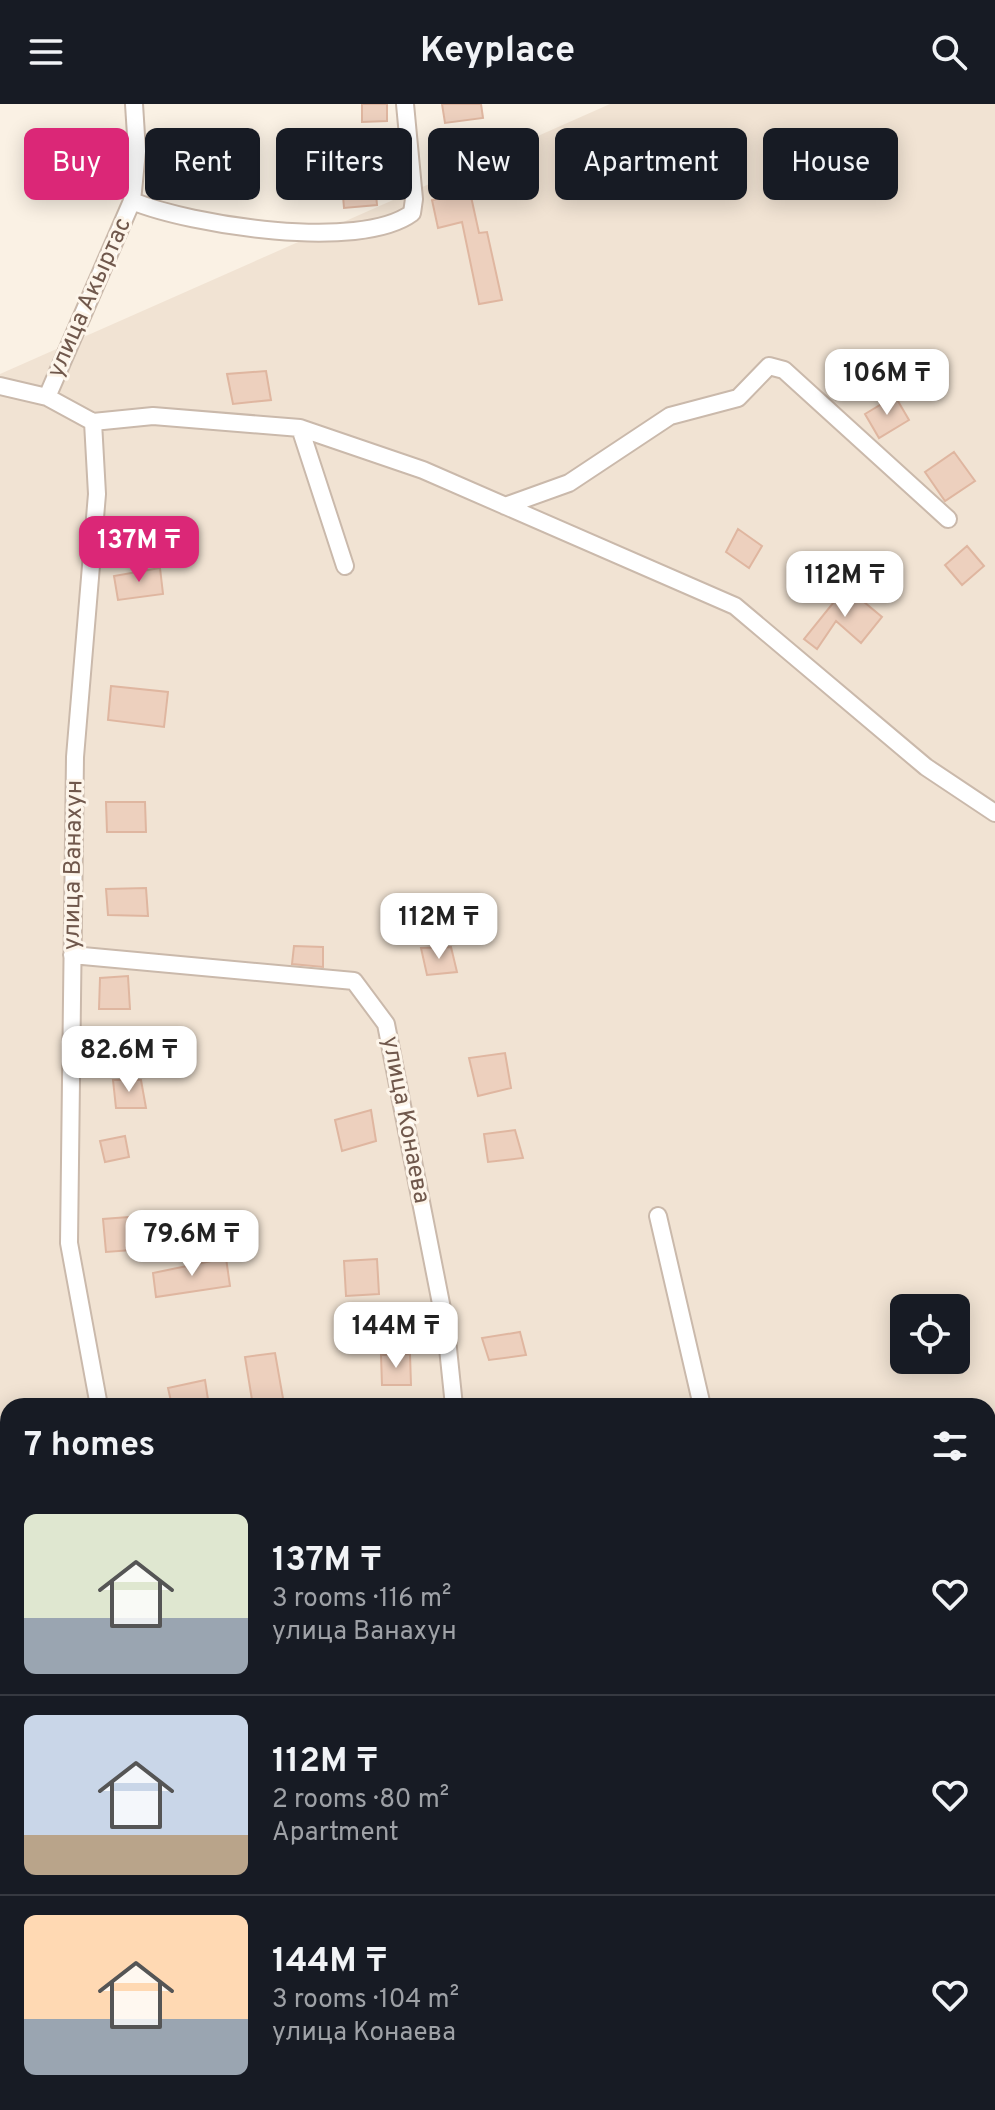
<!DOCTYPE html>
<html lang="en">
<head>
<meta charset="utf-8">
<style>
  :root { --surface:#171b24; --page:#242831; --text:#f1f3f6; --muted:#9ea1a6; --line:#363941; --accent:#db2777 }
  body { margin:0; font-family:Overpass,sans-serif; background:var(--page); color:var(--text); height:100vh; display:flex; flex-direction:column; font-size:30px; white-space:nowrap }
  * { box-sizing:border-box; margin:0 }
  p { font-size:26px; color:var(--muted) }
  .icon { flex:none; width:44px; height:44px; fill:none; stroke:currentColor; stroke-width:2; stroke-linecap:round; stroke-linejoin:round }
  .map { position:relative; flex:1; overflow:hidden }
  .panel { position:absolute; left:0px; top:1294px; width:996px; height:712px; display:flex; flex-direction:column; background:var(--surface); border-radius:24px 24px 0 0; box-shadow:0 4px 20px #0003 }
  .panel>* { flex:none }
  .banner { position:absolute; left:24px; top:24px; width:948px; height:72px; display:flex; gap:16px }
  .tools { position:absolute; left:890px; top:1190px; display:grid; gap:16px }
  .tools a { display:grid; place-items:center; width:80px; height:80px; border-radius:12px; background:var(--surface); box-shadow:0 4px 20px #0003; font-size:40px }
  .price { position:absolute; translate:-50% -68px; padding:0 18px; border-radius:16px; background:#fff; color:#222; font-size:26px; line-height:52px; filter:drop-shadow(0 2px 4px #0008) }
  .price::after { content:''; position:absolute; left:50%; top:48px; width:24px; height:18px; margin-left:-12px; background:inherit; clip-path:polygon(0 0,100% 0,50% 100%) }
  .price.active { background:var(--accent); color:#fff }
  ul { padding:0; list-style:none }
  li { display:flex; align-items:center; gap:24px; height:200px; padding:0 24px }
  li+li { border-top:2px solid var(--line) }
  li span { display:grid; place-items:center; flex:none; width:224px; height:160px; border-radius:12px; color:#555 }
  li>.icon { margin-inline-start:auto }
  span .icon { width:96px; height:96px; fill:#fffc; stroke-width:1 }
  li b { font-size:34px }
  h2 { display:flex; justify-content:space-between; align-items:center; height:96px; padding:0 24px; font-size:34px }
  .tag { padding:0 28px; border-radius:12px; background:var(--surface); box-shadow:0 4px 20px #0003; font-size:28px; line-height:72px }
  .tag.active { background:var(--accent); color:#fff }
  header { display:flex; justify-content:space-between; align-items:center; height:104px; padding:0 24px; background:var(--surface); font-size:36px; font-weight:700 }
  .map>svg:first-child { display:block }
</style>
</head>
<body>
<header><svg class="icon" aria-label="menu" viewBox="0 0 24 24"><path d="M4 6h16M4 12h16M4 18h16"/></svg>Keyplace<svg class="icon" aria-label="search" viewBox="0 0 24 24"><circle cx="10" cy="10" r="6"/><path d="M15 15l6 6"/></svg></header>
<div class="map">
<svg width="995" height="2006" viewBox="0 0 995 2006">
  <rect width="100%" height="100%" fill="#faf1e4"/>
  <path fill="#f1e3d3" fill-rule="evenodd" d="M610,0h385v2006h-995v-1736zM904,1204h52v52h-52zM8,1302h980v696h-980z"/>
  <path fill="#edd0be" stroke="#dfb6a0" stroke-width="2" d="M362,0h25v17l-25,1z
    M442,0h39l2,14 -38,5z
    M375,79l2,22 -33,3 -2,-24z
    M470,88l9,41 8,-1 15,68 -23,4 -17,-82 -24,6 -6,-28z
    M266,267l5,29 -38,4 -6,-30z
    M895,292l14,24 -30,18 -14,-24z
    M954,348l21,29 -30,20 -20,-29z
    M738,425l24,17 -13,22 -23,-16z
    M967,442l17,20 -22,19 -17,-20z
    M160,464l3,26 -45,6 -4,-24z
    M846,483l36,30 -21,26 -25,-22 -19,28 -13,-10z
    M111,582l57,6 -4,35 -56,-7z
    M106,698h39l1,30h-39z
    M146,784l2,28 -40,-1 -2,-26z
    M294,842l29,1v20l-31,-3z
    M451,843l6,25 -30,3 -6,-27z
    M128,872l2,33h-31l1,-31z
    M505,949l6,35 -33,8 -9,-38z
    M113,976h28l5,28h-30z
    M371,1006l5,31 -34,10 -7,-31z
    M515,1026l8,28 -35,4 -4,-28z
    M125,1032l4,21 -24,5 -5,-21z
    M142,1112l3,33 -39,3 -3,-33z
    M226,1154l4,28 -74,11 -3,-24z
    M377,1155l2,35 -33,2 -2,-35z
    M520,1228l6,23 -37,5 -7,-22z
    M275,1249l9,51 -31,2 -8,-49z
    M410,1250l1,31h-29l-1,-30z
    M205,1276l4,26h-37l-4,-18z"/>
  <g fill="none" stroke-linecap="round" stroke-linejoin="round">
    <defs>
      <path id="street" d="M132,97c59,24 227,51 280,12l2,-14 -9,-95
        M0,282l47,11 46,25 4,72 -22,263 -6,486 30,163
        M47,293l85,-196 5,-50 -3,-47
        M93,318l60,-6 147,12 123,42 312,136 191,161 69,46
        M300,324l45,138
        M505,402l64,-23 101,-67 68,-18 31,-32 15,4 164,149
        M72,851l282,26 32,43 60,305 8,77
        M658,1112l44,190
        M210,1998l1,8
        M519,1998l1,8
        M830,1998l2,8"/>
    </defs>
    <use href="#street" stroke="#cab9ab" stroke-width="20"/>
    <use href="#street" stroke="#fff" stroke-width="16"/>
  </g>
  <g text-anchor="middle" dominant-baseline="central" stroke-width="6" stroke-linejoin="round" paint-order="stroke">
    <g font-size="24" fill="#70584c" stroke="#fdf5ea">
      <text transform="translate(90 194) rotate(-66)">улица Акыртас</text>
      <text transform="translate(74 761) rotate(-89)">улица Ванахун</text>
      <text transform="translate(405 1016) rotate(79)">улица Конаева</text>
    </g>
  </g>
</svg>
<div class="tools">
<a><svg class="icon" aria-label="locate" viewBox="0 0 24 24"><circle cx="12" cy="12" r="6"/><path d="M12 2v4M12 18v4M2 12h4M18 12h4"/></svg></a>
</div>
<b class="price" style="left:887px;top:313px">106M ₸</b>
<b class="price active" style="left:139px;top:480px">137M ₸</b>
<b class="price" style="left:845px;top:515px">112M ₸</b>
<b class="price" style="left:439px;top:857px">112M ₸</b>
<b class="price" style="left:129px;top:990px">82.6M ₸</b>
<b class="price" style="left:192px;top:1174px">79.6M ₸</b>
<b class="price" style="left:396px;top:1266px">144M ₸</b>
<div class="banner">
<a class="tag active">Buy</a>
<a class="tag">Rent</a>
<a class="tag">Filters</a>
<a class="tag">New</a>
<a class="tag">Apartment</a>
<a class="tag">House</a>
</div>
<section class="panel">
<h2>7 homes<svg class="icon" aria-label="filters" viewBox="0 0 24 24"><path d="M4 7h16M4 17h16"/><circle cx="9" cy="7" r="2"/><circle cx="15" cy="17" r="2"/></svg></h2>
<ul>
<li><span style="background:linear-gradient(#dfe7d0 65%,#9aa5b1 0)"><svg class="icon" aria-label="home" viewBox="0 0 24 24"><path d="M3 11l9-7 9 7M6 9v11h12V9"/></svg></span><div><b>137M ₸</b><p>3 rooms · 116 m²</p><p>улица Ванахун</p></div><svg class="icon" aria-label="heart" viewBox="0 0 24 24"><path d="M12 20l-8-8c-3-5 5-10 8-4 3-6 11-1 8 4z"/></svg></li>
<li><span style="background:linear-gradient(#c9d6e8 75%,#b9a48a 0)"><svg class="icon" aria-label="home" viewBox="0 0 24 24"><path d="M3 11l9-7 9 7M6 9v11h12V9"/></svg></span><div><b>112M ₸</b><p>2 rooms · 80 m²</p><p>Apartment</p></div><svg class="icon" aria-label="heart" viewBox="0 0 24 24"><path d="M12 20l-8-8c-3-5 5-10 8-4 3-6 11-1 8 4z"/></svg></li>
<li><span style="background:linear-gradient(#ffd9b3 65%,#9aa5b1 0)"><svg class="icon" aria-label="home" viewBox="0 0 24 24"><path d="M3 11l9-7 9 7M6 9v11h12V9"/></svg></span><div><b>144M ₸</b><p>3 rooms · 104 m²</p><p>улица Конаева</p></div><svg class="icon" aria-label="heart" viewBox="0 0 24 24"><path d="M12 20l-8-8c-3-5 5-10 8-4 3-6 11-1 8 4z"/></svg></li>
</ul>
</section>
</div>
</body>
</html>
